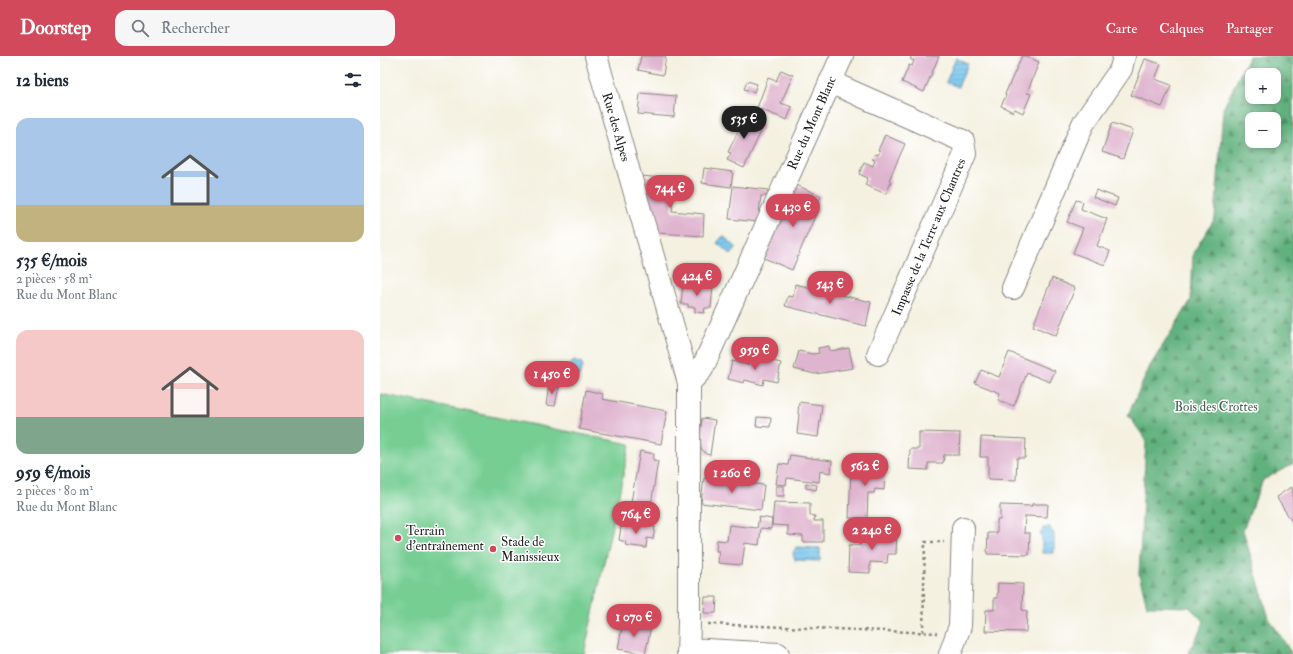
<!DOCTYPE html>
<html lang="fr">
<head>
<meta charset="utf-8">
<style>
  :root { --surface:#fff; --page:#f6f6f7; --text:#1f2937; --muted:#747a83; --accent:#d1495b }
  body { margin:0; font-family:"IM FELL Double Pica",serif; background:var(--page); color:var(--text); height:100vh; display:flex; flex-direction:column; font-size:15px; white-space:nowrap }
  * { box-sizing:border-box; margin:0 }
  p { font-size:13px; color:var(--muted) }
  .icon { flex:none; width:22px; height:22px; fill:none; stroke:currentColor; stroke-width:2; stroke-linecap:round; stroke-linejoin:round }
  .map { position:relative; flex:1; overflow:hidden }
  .details { display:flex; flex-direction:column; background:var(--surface); width:380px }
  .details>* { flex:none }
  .fabs { position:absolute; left:865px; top:12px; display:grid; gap:8px }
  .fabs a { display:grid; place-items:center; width:36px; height:36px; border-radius:8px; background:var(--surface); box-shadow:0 2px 6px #0003; font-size:20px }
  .price { position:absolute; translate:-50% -34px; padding:0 9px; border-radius:14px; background:var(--accent); color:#fff; font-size:13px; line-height:26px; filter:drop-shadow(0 1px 2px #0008) }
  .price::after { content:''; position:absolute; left:50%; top:24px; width:12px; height:9px; margin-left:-6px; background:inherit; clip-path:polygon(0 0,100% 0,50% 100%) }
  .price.selected { background:#222; color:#fff }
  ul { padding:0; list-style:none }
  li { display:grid; align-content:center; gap:8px; height:212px; padding:0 16px }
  li span { display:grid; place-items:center; height:124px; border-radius:12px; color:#555 }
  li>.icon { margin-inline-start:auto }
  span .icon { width:72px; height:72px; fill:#fffc; stroke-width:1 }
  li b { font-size:17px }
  h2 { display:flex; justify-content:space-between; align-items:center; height:48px; padding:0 16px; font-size:17px }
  header { display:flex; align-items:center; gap:24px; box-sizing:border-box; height:56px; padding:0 20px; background:var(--accent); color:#fff }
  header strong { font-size:19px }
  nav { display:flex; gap:22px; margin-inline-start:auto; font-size:14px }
  .search { width:280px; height:36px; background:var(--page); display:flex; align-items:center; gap:10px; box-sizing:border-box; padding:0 14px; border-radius:12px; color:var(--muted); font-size:15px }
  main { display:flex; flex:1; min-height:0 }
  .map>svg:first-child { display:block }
</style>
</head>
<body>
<header>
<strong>Doorstep</strong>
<div class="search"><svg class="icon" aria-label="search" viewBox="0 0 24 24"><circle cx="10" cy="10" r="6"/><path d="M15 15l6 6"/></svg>Rechercher</div>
<nav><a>Carte</a><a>Calques</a><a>Partager</a></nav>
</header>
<main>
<section class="details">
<h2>12 biens<svg class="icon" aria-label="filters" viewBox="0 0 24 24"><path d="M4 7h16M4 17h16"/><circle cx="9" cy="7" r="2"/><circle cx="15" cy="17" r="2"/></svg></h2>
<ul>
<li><span style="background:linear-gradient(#a9c7e8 70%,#c2b280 0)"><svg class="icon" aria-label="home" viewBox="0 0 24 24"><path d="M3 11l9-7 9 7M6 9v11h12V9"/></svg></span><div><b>535 €/mois</b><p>2 pièces · 58 m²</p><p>Rue du Mont Blanc</p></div></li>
<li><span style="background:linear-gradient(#f6c9c9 70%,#7fa58c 0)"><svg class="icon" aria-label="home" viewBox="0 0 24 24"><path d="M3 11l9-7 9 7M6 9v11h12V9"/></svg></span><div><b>959 €/mois</b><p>2 pièces · 80 m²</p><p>Rue du Mont Blanc</p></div></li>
</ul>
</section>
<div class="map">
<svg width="913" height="598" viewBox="0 0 913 598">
  <defs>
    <pattern id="forest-firs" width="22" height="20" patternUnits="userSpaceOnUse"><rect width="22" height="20" fill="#60b17d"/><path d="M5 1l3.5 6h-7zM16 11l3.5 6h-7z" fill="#4e8f66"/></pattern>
    <pattern id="water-rules" width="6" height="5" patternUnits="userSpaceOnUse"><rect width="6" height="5" fill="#70c2ec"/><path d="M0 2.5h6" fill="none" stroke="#60a6ca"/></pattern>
  </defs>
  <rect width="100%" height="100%" fill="#fff"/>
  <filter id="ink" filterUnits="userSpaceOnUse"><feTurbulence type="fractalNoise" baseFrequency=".025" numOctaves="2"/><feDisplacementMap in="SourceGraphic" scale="8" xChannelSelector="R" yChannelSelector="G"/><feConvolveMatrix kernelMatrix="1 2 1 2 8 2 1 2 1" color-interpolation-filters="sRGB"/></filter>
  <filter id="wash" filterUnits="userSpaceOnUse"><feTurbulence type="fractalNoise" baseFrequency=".012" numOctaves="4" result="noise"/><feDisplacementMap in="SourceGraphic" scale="16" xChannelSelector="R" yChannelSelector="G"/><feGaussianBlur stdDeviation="0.9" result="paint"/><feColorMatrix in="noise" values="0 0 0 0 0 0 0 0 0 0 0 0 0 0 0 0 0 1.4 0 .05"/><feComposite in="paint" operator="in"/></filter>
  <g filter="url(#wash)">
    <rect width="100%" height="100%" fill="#f4f1e1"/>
    <path fill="#76ce93" stroke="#497558" d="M0,338l250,50 -46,210h-204z"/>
    <path fill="url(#forest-firs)" stroke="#3e664c" fill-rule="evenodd" d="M869,0h44v408l-30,16 -20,50 26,88 23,36h-104l16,-32 -15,-15 -42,-1 -8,-32 7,-134 -18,-25 22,-49 41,-66 2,-47 22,-35 8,-109zM872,19h22v22h-22zM872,63h22v22h-22z"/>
    <path fill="url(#water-rules)" stroke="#466f84" d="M576,2l12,6 -10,23 -12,-5z
      M343,180l14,12 -6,7 -14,-12z
      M194,304l7,2 2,5 -8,18 -4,2 -5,-4 -6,-2v-4l7,-2c2,-7 0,-11 7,-15z
      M669,470l5,8v19h-12v-16l-2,-4 2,-2 1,-3h4z
      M416,491l24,1v13l-25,-1 -2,-7z"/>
    <g id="blocks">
      <path fill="#dfb4cf" d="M261,0h25l-3,19 -25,-5z
        M532,0h27l-15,36 -22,-10 7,-17 3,1 2,-5 -4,-2z
        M642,0h4l13,6 -12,31 4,1 -8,19 -8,-4 -2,3 -12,-6 5,-11 -1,-1z
        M765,3l16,5 -6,15 16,6 -9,22 -31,-12z
        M401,14l12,5 -12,28 11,4 -5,13 -30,-12 11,-30 8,3z
        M367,25l10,3 -3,8 -10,-3z
        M260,37l36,3 -2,21 -36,-3z
        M360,57l24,12 -20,43 -17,-8 4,-7 -3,-1 12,-25 -6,-3z
        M732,67l21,7 -10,29 -21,-7z
        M505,79l20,9 -16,36 2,2 -5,12 -21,-9 3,-7 -9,-4 5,-12 9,4 2,-6 -3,-1 3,-5 3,1 2,-4 -2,-1z
        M324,112l29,4 -2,15 -29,-4z
        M261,120l34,3 -3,32 32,3 -1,22 -46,-3z
        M416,129l25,11 -4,11 1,2 -26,61 -28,-12z
        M353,130l35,4 -1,6h-6l-3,26 -29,-3z
        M716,134l22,8 -3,8 -22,-9z
        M696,144l7,2 -2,7 26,10 -10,27 13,5 -5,14 -32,-12 10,-25 -16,-6z
        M672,222l23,10 -19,48 -23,-10z
        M303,228l30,2 -2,22h-6l-1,5 -9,-1v-5h-7v-3h-7z
        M415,228l76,18 -5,24 -81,-20 3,-10 5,1z
        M449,290l1,5 19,-3 4,20 -38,6 -21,-5 5,-18 13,3 7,-1 -1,-5z
        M629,296l46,19 -5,11 -23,-9 -13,33 -16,-6 2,-7 -25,-10 6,-13 18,7z
        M370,300l31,7 -4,19 -13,-3 -1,6 -18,-5 -1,3 -16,-4 4,-18 16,4z
        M169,328l10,2 -4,20 -9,-1z
        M206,334l17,4 -1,5 65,12 -6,33 -82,-15z
        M419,346l23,3 -4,32 -21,-3 2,-20h-1z
        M377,361l14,1 -1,9 -14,-1z
        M322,362l13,2 -5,35 -4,-1 -5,-6 -1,-11z
        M539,376l41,1 -1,22h-15l-1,8h-15v7l-19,-1 1,-20h9z
        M601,381l45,2 -1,19h-8l-1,22 -28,-1v-22h-8z
        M260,395l14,3 -1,6 5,1 -8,50 -20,-3z
        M410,399l42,6 -1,12 -11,-2 -1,11 -32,-4 -1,7 -10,-1 3,-20 9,1z
        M480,403h19l-1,11h7l-1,20 -9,-1 -1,4h-6l-1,26 -18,-1 2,-48 9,1z
        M324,422l60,7 -3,25 -60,-7z
        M426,427l11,2 -1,5 -10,-2z
        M396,430h8v10h-8z
        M911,431l2,4v32l-17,-26z
        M394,446l36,1v12l5,1 -1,5h9v21h-20v-6l-15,-1v-9l-16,-1z
        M652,448h16l-1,13 -22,-1 -1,17h6l-1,22 -42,-1 1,-21h9v-13h3v-15l32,1z
        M379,461l13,2 -1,10 -10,-1 -2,17 -14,-2 -3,22 -24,-2 1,-12h-3l1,-11 10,1 2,-16 28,3z
        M242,465l7,2v1l20,3 1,-1 5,1 -2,12 -6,-1 -1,10 -21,-3 1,-3 -7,-2z
        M492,473l25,1 -1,24h-8l-1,9 -17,-1v11l-22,-1 1,-27h11v-4l12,1z
        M618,527l25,1 -1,26 5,1 -1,21 -41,-1 1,-21h8v-12h3z
        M325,541h12l-1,16h-12z
        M243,566l28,5 -6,27 -27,-5z"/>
    </g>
  </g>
  <g filter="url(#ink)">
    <use href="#blocks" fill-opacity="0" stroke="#88867e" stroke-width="1"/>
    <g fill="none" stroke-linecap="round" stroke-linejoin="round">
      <defs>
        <path id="minor" d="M216,0l93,327v240l-1,31
          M450,26l133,59 2,13 -87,200
          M633,232l70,-164 38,-55 3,-13
          M309,327l13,-14 140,-313
          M309,593l89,5
          M570,598l10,-28 3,-98"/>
      </defs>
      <use href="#minor" stroke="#88867e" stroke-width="24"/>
      <path stroke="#88867e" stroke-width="2.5" stroke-dasharray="3 3" stroke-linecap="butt" d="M328,568l229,9
        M543,576l2,-90h19"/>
      <use href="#minor" stroke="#fff" stroke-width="22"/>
    </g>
  </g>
  <g fill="#d1495b" stroke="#fff" stroke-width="1.5">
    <circle cx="18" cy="482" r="4"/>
    <circle cx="113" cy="493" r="4"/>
  </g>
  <g text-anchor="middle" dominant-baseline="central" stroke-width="3" stroke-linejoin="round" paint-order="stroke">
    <g font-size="13" fill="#1c1c1c" stroke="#fff">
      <text transform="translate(432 67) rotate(-66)">Rue du Mont Blanc</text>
      <text transform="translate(236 71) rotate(74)">Rue des Alpes</text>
      <text transform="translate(549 181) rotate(-67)">Impasse de la Terre aux Chantres</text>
    </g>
    <g font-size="13" fill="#40634c" stroke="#fff">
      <text x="836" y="351">Bois des Crottes</text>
    </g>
    <g font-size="13" fill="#1c1c1c" stroke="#fff" text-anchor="start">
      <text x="26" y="475">Terrain<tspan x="26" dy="15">d'entraînement</tspan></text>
      <text x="121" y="486">Stade de<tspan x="121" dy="15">Manissieux</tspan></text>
    </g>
  </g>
</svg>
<div class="fabs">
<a>+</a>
<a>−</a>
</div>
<b class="price selected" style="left:364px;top:84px">535 €</b>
<b class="price" style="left:290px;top:153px">744 €</b>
<b class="price" style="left:413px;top:172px">1 430 €</b>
<b class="price" style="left:317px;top:241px">424 €</b>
<b class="price" style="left:450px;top:249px">543 €</b>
<b class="price" style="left:375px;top:315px">959 €</b>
<b class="price" style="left:172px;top:339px">1 450 €</b>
<b class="price" style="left:485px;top:431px">562 €</b>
<b class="price" style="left:352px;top:438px">1 260 €</b>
<b class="price" style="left:256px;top:479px">764 €</b>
<b class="price" style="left:492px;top:495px">2 240 €</b>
<b class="price" style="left:254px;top:582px">1 070 €</b>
</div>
</main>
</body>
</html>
